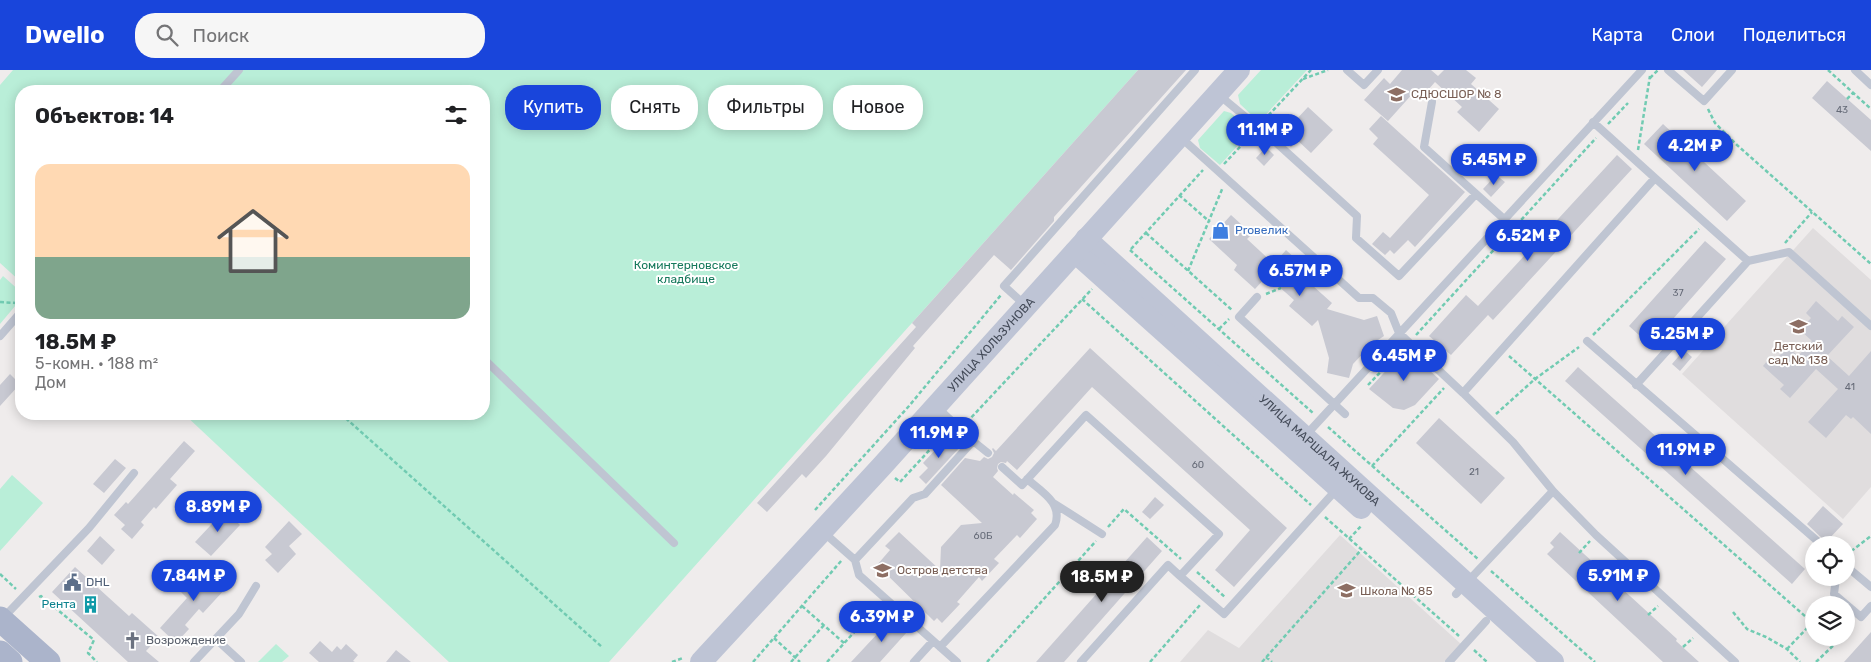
<!DOCTYPE html>
<html lang="ru">
<head>
<meta charset="utf-8">
<style>
  :root { --surface:#fff; --page:#f6f6f6; --text:#202124; --muted:#757577; --line:#e0e0e0; --accent:#1945db }
  body { margin:0; font-family:Rubik,sans-serif; background:var(--page); color:var(--text); height:100vh; display:flex; flex-direction:column; font-size:19px; white-space:nowrap }
  * { box-sizing:border-box; margin:0 }
  p { font-size:16px; color:var(--muted) }
  .icon { flex:none; width:28px; height:28px; fill:none; stroke:currentColor; stroke-width:2; stroke-linecap:round; stroke-linejoin:round }
  .map { position:relative; flex:1; overflow:hidden }
  .drawer { position:absolute; left:15px; top:15px; width:475px; height:335px; display:flex; flex-direction:column; background:var(--surface); border-radius:20px; box-shadow:0 2px 12px #0003 }
  .drawer>* { flex:none }
  .banner { position:absolute; left:505px; top:15px; width:475px; height:45px; display:flex; gap:10px }
  .buttons { position:absolute; left:1805px; top:466px; display:grid; gap:10px }
  .buttons a { display:grid; place-items:center; width:50px; height:50px; border-radius:50%; background:var(--surface); box-shadow:0 2px 12px #0003; font-size:25px }
  .price { position:absolute; translate:-50% -42px; padding:0 11px; border-radius:18px; background:var(--accent); color:#fff; font-size:16px; line-height:32px; filter:drop-shadow(0 1px 2px #0008) }
  .price::after { content:''; position:absolute; left:50%; top:30px; width:15px; height:11px; margin-left:-8px; background:inherit; clip-path:polygon(0 0,100% 0,50% 100%) }
  .price.selected { background:#222; color:#fff }
  ul { padding:0; list-style:none }
  li { display:grid; align-content:center; gap:10px; height:265px; padding:0 20px }
  li+li { border-top:1px solid var(--line) }
  li span { display:grid; place-items:center; height:155px; border-radius:15px; color:#555 }
  li>.icon { margin-inline-start:auto }
  span .icon { width:90px; height:90px; fill:#fffc; stroke-width:1 }
  li b { font-size:21px }
  h2 { display:flex; justify-content:space-between; align-items:center; height:60px; padding:0 20px; font-size:21px }
  .pill { padding:0 18px; border-radius:20px; background:var(--surface); box-shadow:0 2px 12px #0003; font-size:18px; line-height:45px }
  .pill.selected { background:var(--accent); color:#fff }
  header { display:flex; align-items:center; gap:30px; box-sizing:border-box; height:70px; padding:0 25px; background:var(--accent); color:#fff }
  header strong { font-size:24px }
  nav { display:flex; gap:28px; margin-inline-start:auto; font-size:18px }
  .search { width:350px; height:45px; background:var(--page); display:flex; align-items:center; gap:12px; box-sizing:border-box; padding:0 18px; border-radius:20px; color:var(--muted); font-size:19px }
  .map>svg:first-child { display:block }
</style>
</head>
<body>
<header>
<strong>Dwello</strong>
<div class="search"><svg class="icon" aria-label="search" viewBox="0 0 24 24"><circle cx="10" cy="10" r="6"/><path d="M15 15l6 6"/></svg>Поиск</div>
<nav><a>Карта</a><a>Слои</a><a>Поделиться</a></nav>
</header>
<div class="map">
<svg width="1871" height="592" viewBox="0 0 1871 592">
  <rect width="100%" height="100%" fill="#efecec"/>
  <path fill="#e0ddde" d="M1813,158l58,52v207l-28,32 -161,-145z
    M1340,465l121,109 -17,18h-264l28,-32 31,18z"/>
  <path fill="#b9eed8" d="M13,0h1125l-529,592h-160l-265,-248h300v-323h-463v191l-21,-19v-178z
    M1261,0h46l-48,52 -19,-18 -2,-9z
    M1224,41l7,2 20,18 -31,34 -20,-17 -2,-8z
    M3,206l18,16v7l-21,25v-44z
    M12,405l31,28 -43,48v-62z
    M276,574l13,12 -7,6h-24z"/>
  <path fill="#c8c9d2" d="M1138,0h48l-132,147v4l-43,49 -17,-15 -81,91 2,2 -89,108 -20,22 -4,-4 -35,38 -10,-9 159,-176 -4,-4z
    M1402,0h29l7,6 6,-6h22l10,8 -5,6 28,25 -20,23 -22,-20 5,-5 -27,-25 -13,15 -7,-6 -27,30 -24,-21 20,-22 6,6z
    M1683,0h34l-15,17z
    M1827,11l44,39v31l-59,-53z
    M1308,37l25,23 -22,23 -14,-13 -6,7 -11,-10z
    M1381,46l84,76 -50,55 -7,-7 -14,14 -4,-4 -5,5 -13,-11 11,-12 7,6 39,-43 -56,-51 5,-6 -9,-9z
    M1663,54l83,77 -19,20 -83,-77z
    M1266,77l8,8 -10,11 -8,-8z
    M1617,85l15,14 -139,151 -5,-5 -37,40 -22,-19 37,-41 12,11z
    M1496,105l9,7 -14,15 -8,-8z
    M1231,145l21,19 -5,5 27,25 12,-14 23,21 -6,6 29,26 -5,6 37,11 13,-4 7,20 -12,8 -19,20 -4,14 -22,-5 2,-15 -11,-38 -6,6 -23,-20 5,-6 -27,-24 -12,13 -21,-19 3,-5 -28,-26z
    M1705,171l21,18 -76,86 -21,-19z
    M1816,231l22,20 4,-5 12,11 -27,29 22,20 22,-25v83l-18,-17 -2,2 -5,-4 -20,23 -18,-16 30,-33 -22,-20 -26,29 -10,-9 4,-4 -21,-19 8,-10 4,4 13,-13 10,9 14,-15 -12,-11 11,-12 -5,-5z
    M1090,278l197,180 -53,59 -19,-17 35,-40 -158,-143 -75,83 -10,-9 -1,2 -5,-1 -3,2 -1,4 1,3 -5,6 20,18 1,-2 20,17 -3,3 6,6 -17,19 -3,-3 -23,24 5,4 -17,18 -3,-4 -22,25 3,2 -18,19 -5,-5 -3,3 -57,-56 13,-15 -5,-4 14,-14 41,38 1,-23 20,-22 21,-2 -41,-38 24,-27 15,3 4,-4 4,2 4,-2 2,-4 -2,-4 1,-1 3,3z
    M1406,279l33,30 -24,26 -11,5 -11,-2 -24,-19z
    M1684,280l8,7 -12,14 -8,-7z
    M1578,297l227,202 -13,15 -227,-203z
    M10,304l10,10 -20,22v-21z
    M1439,348l66,60 -24,26 -65,-61z
    M948,366l12,11 -34,37 -7,-7 9,-9 -5,-5z
    M184,371l11,10 -25,28 7,6 -21,24 -2,-2 -13,15 3,3 -12,14 -11,-10 4,-4 -11,-10 12,-13 2,2z
    M115,389l11,9 -22,25 -11,-9z
    M1155,427l9,8 -14,14 -8,-7z
    M1823,436l20,18 -17,18 -19,-18z
    M225,440l15,15 -29,31 -16,-14z
    M289,451l13,13 -13,12 7,8 -18,19 -13,-13 7,-6 -7,-7z
    M1560,462l117,107 -1,2 23,21h-36l-116,-108 7,-7 -4,-4z
    M100,466l15,14 -13,15 -15,-14z
    M1147,467l15,14 -98,111h-28z
    M207,494l14,13 -4,4 9,7 -23,25 -4,-4 -14,16 4,4 -13,14 -16,-15 27,-30 -6,-6z
    M75,497l54,49 3,-3 27,24 -13,14 13,11h-31l-76,-70z
    M892,548l15,14 -27,30h-29z
    M1871,562v30h-27z
    M320,571l12,11 5,-6 4,4 5,-6 12,11 -5,6 2,1h-36l-10,-9z
    M396,580l15,12h-25z"/>
  <g fill="none" stroke-linecap="round" stroke-linejoin="round">
    <path stroke="#71cbb2" stroke-width="2.5" stroke-dasharray="4 2.5" stroke-linecap="butt" d="M1828,0l43,39
      M1650,8l8,-8
      M1303,9l25,-9
      M1847,29l6,-6
      M1708,39l7,14 22,22 134,119
      M1264,50l47,-50
      M1608,54l20,-21
      M1638,80l12,-74
      M1224,94l28,-30
      M1179,125l31,27
      M1146,163l87,78
      M1785,173l27,-31
      M1131,179l72,-79
      M1130,180l183,163
      M1188,201l35,-84
      M1266,224l15,-6
      M1082,229l229,206
      M0,232l16,1
      M1219,259l10,-10
      M1416,265l180,-197
      M1593,265l106,-106
      M1509,286l305,268
      M1368,315l34,-35
      M341,344l261,233
      M1496,344l39,-35 44,-32
      M967,352l125,-133
      M1328,357l150,132
      M1372,396l72,-78
      M895,408l5,4 48,-52
      M815,440l94,-104 92,-111
      M1325,447l134,119
      M1108,457l16,-18 57,50
      M1349,469l13,-14
      M1579,483l11,-12
      M1846,485l25,-19
      M1491,501l104,91
      M1197,502l29,26
      M0,504l16,15
      M1613,514l11,-12
      M39,527l2,-1 53,44 -6,13 9,9
      M802,536l42,37
      M1733,542l14,17 19,8 21,12 13,13
      M1648,545l10,-9
      M1846,562l8,-8
      M774,568l26,24
      M1829,568l6,5
      M1683,577l10,-9
      M1787,579l25,-26
      M1474,580l13,12
      M1266,587l6,5
      M672,592l11,-4
      M753,592l89,-102
      M791,592l33,-37
      M827,592l51,-56
      M987,592l109,-121
      M1150,592l50,-57
      M1262,592l99,-112
      M1816,592l25,-24"/>
    <path stroke="#bfc5d2" stroke-width="8" d="M1347,0l17,15 14,-15
      M1668,0l36,31 28,-31
      M1855,0l16,15
      M220,21l19,-21
      M1219,25l52,43 86,78 -1,22 43,38 77,-82
      M1432,32l-8,45 80,72
      M1188,74l171,154h14l18,15 8,20 64,60
      M1748,191l41,-9 82,74
      M1257,227l-18,20 106,97
      M1024,234l-20,-18 191,-216
      M0,266l21,-24
      M1587,271l235,204
      M484,289l190,184
      M1636,315l112,-124 -93,-83
      M1306,365l336,-365
      M973,371l15,12
      M1002,397l20,18 64,-70 133,119 -39,42 44,38 113,-125
      M1553,421l-40,-49 -50,-49 192,-215 -62,-56
      M1055,434l47,30
      M830,468l25,22 4,15 98,87
      M855,490l58,-62 12,-4 48,-53 -30,-28
      M1846,496l25,21
      M1836,508l-2,16 27,23 10,-11
      M1456,524l97,-103 43,44 139,127
      M4,547l85,-89 45,-55
      M216,569l25,23
      M940,577l115,-122c8,-22 -13,-33 -28,-46
      M194,592l45,-48 17,-28
      M914,592l19,-21
      M1081,592l87,-97 12,11
      M1449,592l37,-41"/>
    <g stroke="#bec4d5" stroke-width="22">
      <path id="s1" d="M1086,169l467,423"/>
      <path d="M1075,182l286,256"/>
      <path id="s2" d="M701,592l181,-196 357,-396"/>
    </g>
    <path stroke="#abb4cb" stroke-width="25" d="M0,549l48,43
      M0,583l10,9"/>
  </g>
  <defs>
    <symbol id="school-bare" viewBox="-9 -9 18 18"><path d="M0-5L7-2L0 1L-7-2ZM-4 1L0 2.5L4 1V4Q0 6-4 4Z" fill="#8d6e63" stroke="#fff" stroke-width="2.5" paint-order="stroke"/></symbol>
    <symbol id="shop-bare" viewBox="-9 -9 18 18"><path d="M-5-2.5h2.3a2.7 3.5 0 0 1 5.4 0H5L5.5 6h-11ZM-1.5-2.5h3a1.5 2.3 0 0 0-3 0Z" fill="#3f7fe0" stroke="#fff" stroke-width="2.5" paint-order="stroke"/></symbol>
    <symbol id="civic-bare" viewBox="-9 -9 18 18"><path d="M-.6-6.5H3V-4.5H.6V-3L4-1V1h2V6H-6V1h2V-1L-.6-3ZM-1.2 2.5V6h2.4V2.5Z" fill="#5c6f8a" stroke="#fff" stroke-width="2.5" paint-order="stroke"/></symbol>
    <symbol id="building-bare" viewBox="-9 -9 18 18"><path d="M-4-6H4V6H1V3H-1V6H-4ZM-2.5-4.3h1.7v1.8h-1.7ZM.8-4.3h1.7v1.8H.8ZM-2.5-1h1.7V.8h-1.7ZM.8-1h1.7V.8H.8Z" fill="#0f9aa8" stroke="#fff" stroke-width="2.5" paint-order="stroke"/></symbol>
    <symbol id="church-bare" viewBox="-9 -9 18 18"><path d="M-1.2-6h2.4v3.5h3.3v2.4h-3.3V6h-2.4V-.1h-3.3v-2.4h3.3Z" fill="#6b7280" stroke="#fff" stroke-width="2.5" paint-order="stroke"/></symbol>
  </defs>
  <g fill-rule="evenodd">
    <use href="#school-bare" x="1384" y="12" width="25" height="25"/>
    <use href="#shop-bare" x="1208" y="148" width="25" height="25"/>
    <use href="#school-bare" x="1786" y="244" width="25" height="25"/>
    <use href="#school-bare" x="870" y="488" width="25" height="25"/>
    <use href="#civic-bare" x="60" y="500" width="25" height="25"/>
    <use href="#school-bare" x="1334" y="508" width="25" height="25"/>
    <use href="#building-bare" x="78" y="522" width="25" height="25"/>
    <use href="#church-bare" x="120" y="558" width="25" height="25"/>
  </g>
  <g text-anchor="middle" dominant-baseline="central" stroke-width="4" stroke-linejoin="round" paint-order="stroke">
    <g font-size="10" fill="#656a77">
      <text x="1842" y="40">43</text>
      <text x="1678" y="223">37</text>
      <text x="1850" y="317">41</text>
      <text x="1198" y="395">60</text>
      <text x="1474" y="402">21</text>
      <text x="983" y="466">60Б</text>
    </g>
    <g font-size="12" fill="#785e54" stroke="#fff" text-anchor="start">
      <text x="1411" y="24">СДЮСШОР № 8</text>
      <text x="1798" y="276" text-anchor="middle">Детский<tspan x="1798" dy="14">сад № 138</tspan></text>
      <text x="897" y="500">Остров детства</text>
      <text x="1360" y="521">Школа № 85</text>
    </g>
    <g font-size="12" fill="#366cbe" stroke="#fff" text-anchor="start">
      <text x="1235" y="160">Proвелик</text>
    </g>
    <g font-size="12" fill="#16795c" stroke="#fff">
      <text x="686" y="195">Коминтерновское<tspan x="686" dy="14">кладбище</tspan></text>
    </g>
    <g font-size="12" fill="#444b59" stroke="#fff">
      <text stroke="none"><textPath href="#s2" startOffset="430">УЛИЦА ХОЛЬЗУНОВА</textPath></text>
      <text stroke="none"><textPath href="#s1" startOffset="315">УЛИЦА МАРШАЛА ЖУКОВА</textPath></text>
    </g>
    <g font-size="12" fill="#4e5e75" stroke="#fff" text-anchor="start">
      <text x="86" y="512">DHL</text>
    </g>
    <g font-size="12" fill="#0d838f" stroke="#fff" text-anchor="end">
      <text x="76" y="534">Рента</text>
    </g>
    <g font-size="12" fill="#5b616d" stroke="#fff" text-anchor="start">
      <text x="146" y="570">Возрождение</text>
    </g>
  </g>
</svg>
<div class="buttons">
<a><svg class="icon" aria-label="locate" viewBox="0 0 24 24"><circle cx="12" cy="12" r="6"/><path d="M12 2v4M12 18v4M2 12h4M18 12h4"/></svg></a>
<a><svg class="icon" aria-label="layers" viewBox="0 0 24 24"><path d="M12 4l9 5-9 5-9-5zM3 14l9 5 9-5"/></svg></a>
</div>
<b class="price" style="left:1265px;top:86px">11.1M ₽</b>
<b class="price" style="left:1695px;top:102px">4.2M ₽</b>
<b class="price" style="left:1494px;top:116px">5.45M ₽</b>
<b class="price" style="left:1528px;top:192px">6.52M ₽</b>
<b class="price" style="left:1300px;top:227px">6.57M ₽</b>
<b class="price" style="left:1682px;top:290px">5.25M ₽</b>
<b class="price" style="left:1404px;top:312px">6.45M ₽</b>
<b class="price" style="left:939px;top:389px">11.9M ₽</b>
<b class="price" style="left:1686px;top:406px">11.9M ₽</b>
<b class="price" style="left:218px;top:463px">8.89M ₽</b>
<b class="price" style="left:194px;top:532px">7.84M ₽</b>
<b class="price" style="left:1618px;top:532px">5.91M ₽</b>
<b class="price selected" style="left:1102px;top:533px">18.5M ₽</b>
<b class="price" style="left:882px;top:573px">6.39M ₽</b>
<div class="banner">
<a class="pill selected">Купить</a>
<a class="pill">Снять</a>
<a class="pill">Фильтры</a>
<a class="pill">Новое</a>
</div>
<section class="drawer">
<h2>Объектов: 14<svg class="icon" aria-label="filters" viewBox="0 0 24 24"><path d="M4 7h16M4 17h16"/><circle cx="9" cy="7" r="2"/><circle cx="15" cy="17" r="2"/></svg></h2>
<ul>
<li><span style="background:linear-gradient(#ffd9b3 60%,#7fa58c 0)"><svg class="icon" aria-label="home" viewBox="0 0 24 24"><path d="M3 11l9-7 9 7M6 9v11h12V9"/></svg></span><div><b>18.5M ₽</b><p>5-комн. · 188 m²</p><p>Дом</p></div></li>
</ul>
</section>
</div>
</body>
</html>
